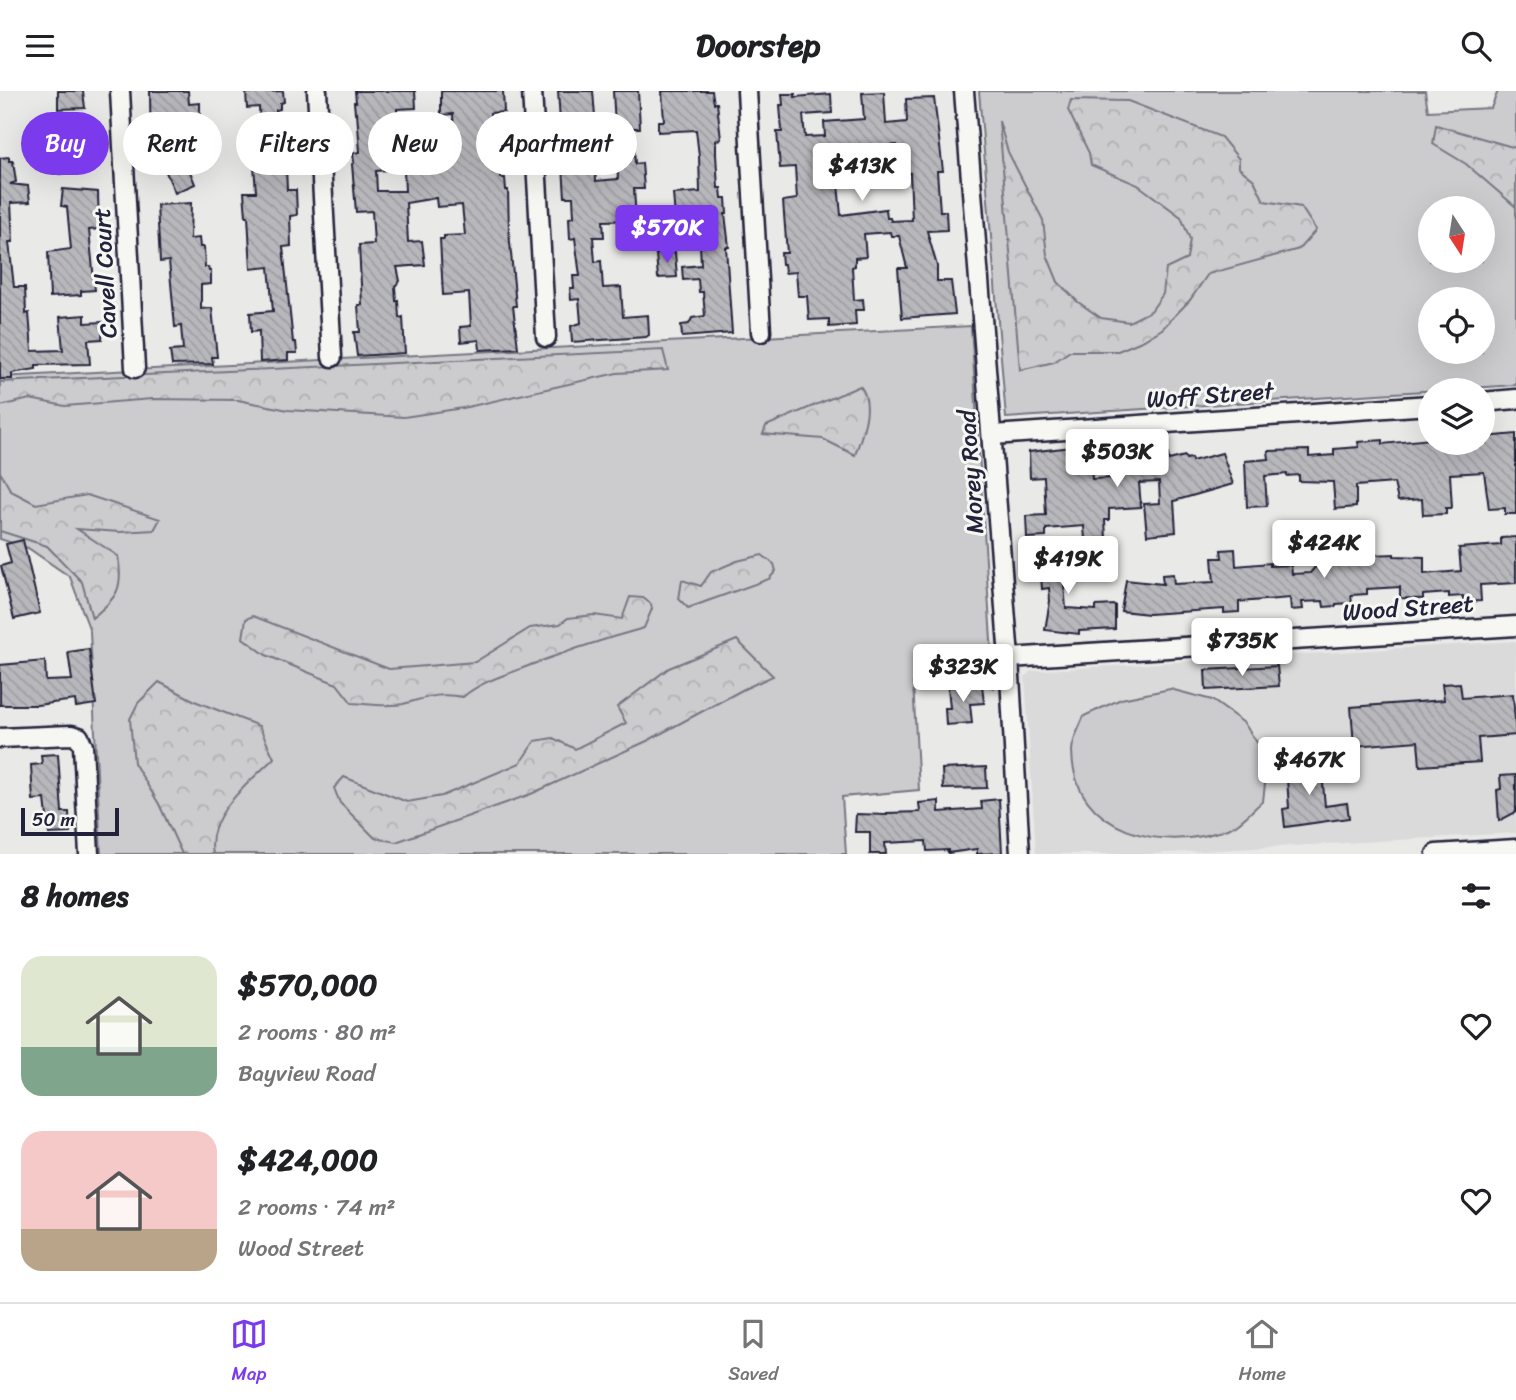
<!DOCTYPE html>
<html lang="en">
<head>
<meta charset="utf-8">
<style>
  :root { --surface:#fff; --page:#f2f2f2; --text:#202124; --muted:#757577; --line:#e0e0e0; --accent:#7c3aed }
  body { margin:0; font-family:Sriracha,sans-serif; background:var(--page); color:var(--text); height:100vh; display:flex; flex-direction:column; font-size:26px; white-space:nowrap }
  * { box-sizing:border-box; margin:0 }
  p { font-size:23px; color:var(--muted) }
  .icon { flex:none; width:38px; height:38px; fill:none; stroke:currentColor; stroke-width:2; stroke-linecap:round; stroke-linejoin:round }
  .map { position:relative; height:763px; overflow:hidden }
  .panel { display:flex; flex-direction:column; background:var(--surface); flex:1 }
  .panel>* { flex:none }
  .guide { position:absolute; left:21px; top:21px; width:700px; height:63px; display:flex; gap:14px }
  .needle { width:46px; rotate:168deg }
  .controls { position:absolute; left:1418px; top:105px; display:grid; gap:14px }
  .controls a { display:grid; place-items:center; width:77px; height:77px; border-radius:50%; background:var(--surface); box-shadow:0 7px 28px #0002; font-size:35px }
  .scale { position:absolute; left:21px; bottom:18px; width:98px; box-sizing:border-box; padding-left:7px; border:4px solid #22223b; border-top:0; font-size:19px; line-height:24px; white-space:nowrap; color:#22223b; -webkit-text-stroke:5px #f6f6f2; paint-order:stroke }
  .price { position:absolute; translate:-50% -60px; padding:0 16px; border-radius:7px; background:#fff; color:#222; font-size:23px; line-height:46px; filter:drop-shadow(0 2px 4px #0008) }
  .price::after { content:''; position:absolute; left:50%; top:42px; width:21px; height:16px; margin-left:-10px; background:inherit; clip-path:polygon(0 0,100% 0,50% 100%) }
  .price.on { background:var(--accent); color:#fff }
  ul { padding:0; list-style:none }
  li { display:flex; align-items:center; gap:21px; height:175px; padding:0 21px }
  li span { display:grid; place-items:center; flex:none; width:196px; height:140px; border-radius:21px; color:#555 }
  li>.icon { margin-inline-start:auto }
  span .icon { width:84px; height:84px; fill:#fffc; stroke-width:1 }
  li b { font-size:30px }
  h2 { display:flex; justify-content:space-between; align-items:center; height:84px; padding:0 21px; font-size:30px }
  .tag { padding:0 24px; border-radius:32px; background:var(--surface); box-shadow:0 7px 28px #0002; font-size:24px; line-height:63px }
  .tag.on { background:var(--accent); color:#fff }
  header { display:flex; justify-content:space-between; align-items:center; height:91px; padding:0 21px; background:var(--surface); font-size:32px; font-weight:700 }
  .dock { display:flex; justify-content:space-around; align-items:center; height:98px; border-top:2px solid var(--line); background:var(--surface); font-size:19px; color:var(--muted) }
  .dock a { display:grid; justify-items:center; gap:4px }
  .dock .on { color:var(--accent) }
  .map>svg:first-child { display:block }
</style>
</head>
<body>
<header><svg class="icon" aria-label="menu" viewBox="0 0 24 24"><path d="M4 6h16M4 12h16M4 18h16"/></svg>Doorstep<svg class="icon" aria-label="search" viewBox="0 0 24 24"><circle cx="10" cy="10" r="6"/><path d="M15 15l6 6"/></svg></header>
<div class="map">
<svg width="1516" height="763" viewBox="0 0 1516 763">
  <defs>
    <pattern id="forest-crowns" width="20" height="18" patternUnits="userSpaceOnUse" patternTransform="scale(1.75)"><rect width="20" height="18" fill="#ccccce"/><path d="M2 6a3 3 0 1 1 6 0M12 15a3 3 0 1 1 6 0" fill="none" stroke="#afafb2"/></pattern>
    <pattern id="building-back-hatch" width="6" height="6" patternUnits="userSpaceOnUse" patternTransform="scale(1.75)"><rect width="6" height="6" fill="#b8b8bc"/><path d="M-1 5l2 2M0 0l6 6M5-1l2 2" fill="none" stroke="#9e9ea2"/></pattern>
  </defs>
  <rect width="100%" height="100%" fill="#e9e9e7"/>
  <filter id="ink" filterUnits="userSpaceOnUse"><feTurbulence type="fractalNoise" baseFrequency=".0143" numOctaves="2"/><feDisplacementMap in="SourceGraphic" scale="14" xChannelSelector="R" yChannelSelector="G"/><feConvolveMatrix kernelMatrix="1 2 1 2 8 2 1 2 1" color-interpolation-filters="sRGB"/></filter>
  <g filter="url(#ink)">
    <path fill="#dadada" d="M1516,550v192l-364,21h-116l-11,-177 6,-6z"/>
    <path fill="#ccccce" stroke="#777784" stroke-width="2" fill-rule="evenodd" d="M979,0h446l3,20 63,-3 7,-17h18v294l-510,33zM1430,117h52v53h-52zM1430,208h52v53h-52z
      M971,235l23,362 -14,-4 -67,-1 6,107 -77,7 4,57h-745l-11,-223 -20,-54 -42,-29 -28,-9v-162z
      M1170,598l42,11 32,23 24,36 -5,42c-10,8 -22,23 -33,27 -65,26 -157,6 -158,-77 0,-11 8,-25 12,-35l37,-17z"/>
    <path fill="url(#forest-crowns)" stroke="#777784" stroke-width="2" d="M1071,9l57,1 93,36 18,22v9l15,12 10,21 37,6 15,23 -17,19 -91,25 -18,26 -28,29 -18,11 -26,11h-48l-16,11 -34,8 -21,-249 9,31 35,68 4,35 11,27 20,20 23,16 28,4 22,-11 12,-17 3,-25 21,-10 3,-20 -9,-22 -43,-32 -47,-20 -2,-12 -21,-43z
      M1436,34l80,23v59l-50,-43 -33,-20z
      M663,259l5,20 -51,3 -154,35 -59,9 -116,-7 -50,-10 -86,-1 -87,7 -35,-7 -30,7v-24z
      M860,295c15,18 2,49 -5,69l-32,-16 -60,-5 3,-8z
      M0,381l11,19 25,13 51,-9 73,24 -6,11 -34,2 -43,-3 41,27c6,32 -1,42 -26,62l-10,-36 -35,-36 -47,-15z
      M762,464l12,9 2,7 -7,8 -81,29 -9,-9 3,-19 19,6 10,-14 26,-11z
      M630,506l13,1 8,6 1,5 -8,19c-44,12 -86,26 -129,43 -19,7 -37,13 -52,26 -26,-5 -37,1 -60,7 -16,3 -35,0 -51,-1l-15,-19 -71,-29 -23,-17 3,-19 7,-3 136,53 86,-7 55,-34 30,-4 8,-6 26,-3 28,4z
      M737,549l36,36 -29,13 -97,52 -116,53 -135,48 -21,-4 -35,-35 -6,-15 10,-11 63,25 35,-6 78,-33 15,-22 18,-3 22,11 51,-26 -9,-16 52,-39z
      M159,591l38,20 62,24 15,32c-24,24 -69,57 -61,96h-31l-23,-50 -25,-41 -4,-44 8,-16z"/>
    <path fill="url(#building-back-hatch)" stroke="#22223b" stroke-width="2" fill-rule="evenodd" d="M58,0h25l2,17 -27,1z
      M150,0h38l1,13 11,-1v12h-3v12h-3l1,37h-8l8,20 -20,9 -12,-28 -12,1z
      M283,0l1,11 -4,1v6l-4,1v22l15,-1 1,14h-7l2,45h9l1,25 -7,1 1,30 -8,1 10,95h3l1,11h-9v7l-28,2 -1,-31 -8,1 -1,-19 23,-2 -4,-44 -18,2 -3,-53h-2l-2,-24h12l-2,-27 7,-1 -1,-19 -9,1 -1,-12 10,-1 -1,-26 -12,1 -1,-15z
      M355,0h60l1,17 -19,1 1,26h-9l1,21 8,1 36,-3 -1,-5 22,-2 -2,-33 -12,1v-24h62l1,21 -14,1 2,32 6,-1 3,34h4l1,12h2l1,42 7,74h-3l5,42 -38,2 -1,-10 -18,2 -1,-15 11,-1 -2,-33 -26,2 -3,-56h4v-3l21,-1 -3,-30 -25,2 -1,-9 -30,5 2,39 14,-1 3,24 -28,2 3,14 -5,5 1,15 2,-1 1,18 4,-1 2,36 -48,3 -3,-24h6l-2,-27h4l-3,-60 15,-1 -2,-33 -16,1 -4,-48 2,-1 -1,-10 7,-1 -3,-39h-2l-1,-11h2zM398,78v2h6l1,20h-28l-1,-20z
      M558,0h35l5,65h-4l2,25 22,-2 -5,-88h25l2,37h-7l2,36 7,-1 2,26h-10l2,31 -33,1 1,16h-11l2,25 6,-1 2,27 18,-1 2,30 25,-2 1,20 -3,2 -74,5 -1,-16 10,-3 -2,-24 -8,1 -1,-12h4l-1,-12h7l-5,-38 -5,1 -1,-21 5,-1 -1,-20h-8z
      M662,0h50l2,12h3l4,36 -5,1v14l2,34h3l1,10h4l1,16h-2l4,33h-3l6,86 -50,4 -1,-12 8,-1 3,-6 13,-2 -2,-24h-4l-1,-13 -15,1 -1,-13 19,-2 -1,-21 -11,1 -2,-29 -12,1 -2,-23 27,-2 -1,-36 -3,-26 -38,2v-11h6z
      M884,1l2,32 21,-2 -1,-23 28,-1 9,73h-6l3,40h6l1,19 -20,1 10,35v15h14l4,33 -53,4 -4,-50h9l-8,-32h-8l-1,-4 -26,2 2,23 -11,1v8l-3,1 2,33 9,-1 1,11h-9l1,15 -27,2v-8l-20,1 -2,-24h-9l-2,-24 -11,1 -1,-9h-2l-1,-11h6l-4,-52 14,-2 -2,-32 -15,1 -3,-36h5l-2,-27h3l-1,-11h13v3l36,-3 1,19 -29,2 2,22 20,-1 -1,-14 40,-3 -2,-26zM897,54l2,29 11,-1 2,47 -21,1 -1,-3h-3l-1,-9 -45,6 -3,-31 -6,1 -2,-35z
      M55,32l38,7 -2,14 -50,-6 2,-14 11,2z
      M91,59l3,17 -34,7 -3,-17z
      M9,66v4h4l3,21 -6,2 18,2 2,16 -19,1 2,39h-4l5,45h11l1,27 3,-1 3,38 31,-1 -3,-33 25,-2v8l18,-1 -1,17 -14,1 2,24 -54,1v4l-24,4v6h-12v-221z
      M63,98l35,3 1,37 -10,1 6,60 -14,1v4l-31,2 -2,-45 23,-3 -4,-42 -6,-1z
      M191,112l-1,36 9,-1 1,9h4l1,20h3l1,4h2v13l-10,1v24l11,-1 5,49h-5l1,7 -41,1 -2,-14 13,-1 -2,-24 -6,1 -6,-66 -9,1 -3,-57z
      M675,161l2,25 -19,1 -2,-24z
      M1516,343v80h-11v-6l-16,1 -5,-37 -34,2 2,34h-6v6l-23,1 -1,-16 -24,2 -4,-18 -38,3v21l-21,2 -2,-27 -34,-1v-6l-12,1v-2l-22,2 2,30 -20,1 -2,-46 24,-2 -1,-8 41,-1v7l25,-2v-6l25,-2 -1,-5 25,-2v4l47,-5v4h56l-1,-6z
      M1089,354l3,34 21,-1 -1,-12h6l-1,-6 12,-1 1,6 20,-2 -1,-11 19,2 1,6 16,-4 1,3 5,-1 1,3 30,-8 11,31 -59,17 2,31 -29,3 -3,-31 16,-1 -1,-21 -20,1 2,24 -32,2v11h-4l1,18 -21,2 -1,-14 -38,3v8l-19,1 -1,-22 20,-1 -2,-38 -14,1 -1,-26z
      M1331,440l2,30 39,-2v-4l22,-1v2l30,1v17l37,-3 -2,-23 42,-3v-7l15,-1v46l-36,2 1,16 -18,1v-6l-14,1v-4l-26,2v4l-23,-1v-11l-33,2v5l-16,1 1,8 -16,1v2l-12,1 -1,-6 -21,1 1,7 -12,1 -1,-12 -51,4v10l-15,1v-4l-75,5 -28,-3 5,-31 37,4 -1,-9 11,-1 1,10 40,-2 -2,-24h10l-1,-8 14,-1 1,17 34,-3v3l21,-1 1,9 18,-1 21,-24 -28,3 -1,-16z
      M23,449l17,73 -26,6 -13,-53 10,-3 -5,-19z
      M1079,456v8l-5,6 -6,1v23h-4l2,23 30,2v-4l19,-1v24l-36,2v3l-34,-4 5,-29 -1,-13 -7,1 -1,-13 -9,1 -1,-13 9,-1 1,-14z
      M89,558l7,55 -20,3 -1,-7 -38,5h-37v-40l45,-4 1,20 26,-1 -4,-28z
      M1277,575l2,20 -73,4 -1,-20z
      M1460,592l2,15 51,-4 3,41 -38,3 2,24 -60,4 -2,-25 -64,5 -3,-39 93,-7 -2,-16z
      M982,594l2,18 -14,1 2,19 -26,2 -1,-17h5l-2,-21z
      M58,663l4,58h7l1,21 -21,1 -4,-35 -12,1 -2,-35 11,-1 -1,-9z
      M1321,671l4,44 22,-3 2,15 -64,9 -2,-18 6,-1 -3,-44z
      M986,676l1,21 -44,1 -1,-20z
      M1516,684v37l-17,9 -2,-31 4,-1 -1,-13z
      M999,708l3,54 -25,1v-5l-29,4v-3l-21,1 -1,-10 -41,2 1,11h-16v-22h-15l1,-18 31,1v-2l33,-1 -1,-9 20,-2v11l43,-3 -1,-8z"/>
    <g fill="none" stroke-linecap="round" stroke-linejoin="round">
      <defs>
        <path id="minor" d="M120,0l15,277
          M317,0l15,266
          M532,0l14,246
          M747,0l14,241
          M964,0l45,567 11,196
          M1482,311l34,-3
          M993,344l437,-30
          M1009,567l507,-32
          M0,647l71,-3 8,2 4,9 6,108
          M1436,763l80,-5"/>
      </defs>
      <use href="#minor" stroke="#22223b" stroke-width="23"/>
      <use href="#minor" stroke="#f6f6f2" stroke-width="18"/>
    </g>
  </g>
  <g text-anchor="middle" dominant-baseline="central" stroke-width="6" stroke-linejoin="round" paint-order="stroke">
    <g font-size="24" fill="#22223b" stroke="#f6f6f2">
      <text transform="translate(105 182) rotate(-93)">Cavell Court</text>
      <text transform="translate(1210 304) rotate(-4)">Woff Street</text>
      <text transform="translate(971 381) rotate(-94)">Morey Road</text>
      <text transform="translate(1408 517) rotate(-4)">Wood Street</text>
    </g>
  </g>
</svg>
<div class="controls">
<a><svg class="needle" viewBox="-14 -14 28 28"><path d="M0-13l5 13h-10z" fill="#e53935"/><path d="M0 13l5-13h-10z" fill="#757577"/></svg></a>
<a><svg class="icon" aria-label="locate" viewBox="0 0 24 24"><circle cx="12" cy="12" r="6"/><path d="M12 2v4M12 18v4M2 12h4M18 12h4"/></svg></a>
<a><svg class="icon" aria-label="layers" viewBox="0 0 24 24"><path d="M12 4l9 5-9 5-9-5zM3 14l9 5 9-5"/></svg></a>
</div>
<div class="scale">50 m</div>
<b class="price" style="left:862px;top:112px">$413K</b>
<b class="price on" style="left:667px;top:174px">$570K</b>
<b class="price" style="left:1117px;top:398px">$503K</b>
<b class="price" style="left:1324px;top:489px">$424K</b>
<b class="price" style="left:1068px;top:505px">$419K</b>
<b class="price" style="left:1242px;top:587px">$735K</b>
<b class="price" style="left:963px;top:613px">$323K</b>
<b class="price" style="left:1309px;top:706px">$467K</b>
<div class="guide">
<a class="tag on">Buy</a>
<a class="tag">Rent</a>
<a class="tag">Filters</a>
<a class="tag">New</a>
<a class="tag">Apartment</a>
</div>
</div>
<section class="panel">
<h2>8 homes<svg class="icon" aria-label="filters" viewBox="0 0 24 24"><path d="M4 7h16M4 17h16"/><circle cx="9" cy="7" r="2"/><circle cx="15" cy="17" r="2"/></svg></h2>
<ul>
<li><span style="background:linear-gradient(#dfe7d0 65%,#7fa58c 0)"><svg class="icon" aria-label="home" viewBox="0 0 24 24"><path d="M3 11l9-7 9 7M6 9v11h12V9"/></svg></span><div><b>$570,000</b><p>2 rooms · 80 m²</p><p>Bayview Road</p></div><svg class="icon" aria-label="heart" viewBox="0 0 24 24"><path d="M12 20l-8-8c-3-5 5-10 8-4 3-6 11-1 8 4z"/></svg></li>
<li><span style="background:linear-gradient(#f6c9c9 70%,#b9a48a 0)"><svg class="icon" aria-label="home" viewBox="0 0 24 24"><path d="M3 11l9-7 9 7M6 9v11h12V9"/></svg></span><div><b>$424,000</b><p>2 rooms · 74 m²</p><p>Wood Street</p></div><svg class="icon" aria-label="heart" viewBox="0 0 24 24"><path d="M12 20l-8-8c-3-5 5-10 8-4 3-6 11-1 8 4z"/></svg></li>
</ul>
</section>
<nav class="dock">
<a class="on"><svg class="icon" aria-label="map" viewBox="0 0 24 24"><path d="M3 6l6-2 6 2 6-2v14l-6 2-6-2-6 2zM9 4v14M15 6v14"/></svg>Map</a>
<a><svg class="icon" aria-label="saved" viewBox="0 0 24 24"><path d="M7 4h10v16l-5-4-5 4z"/></svg>Saved</a>
<a><svg class="icon" aria-label="home" viewBox="0 0 24 24"><path d="M3 11l9-7 9 7M6 9v11h12V9"/></svg>Home</a>
</nav>
</body>
</html>
